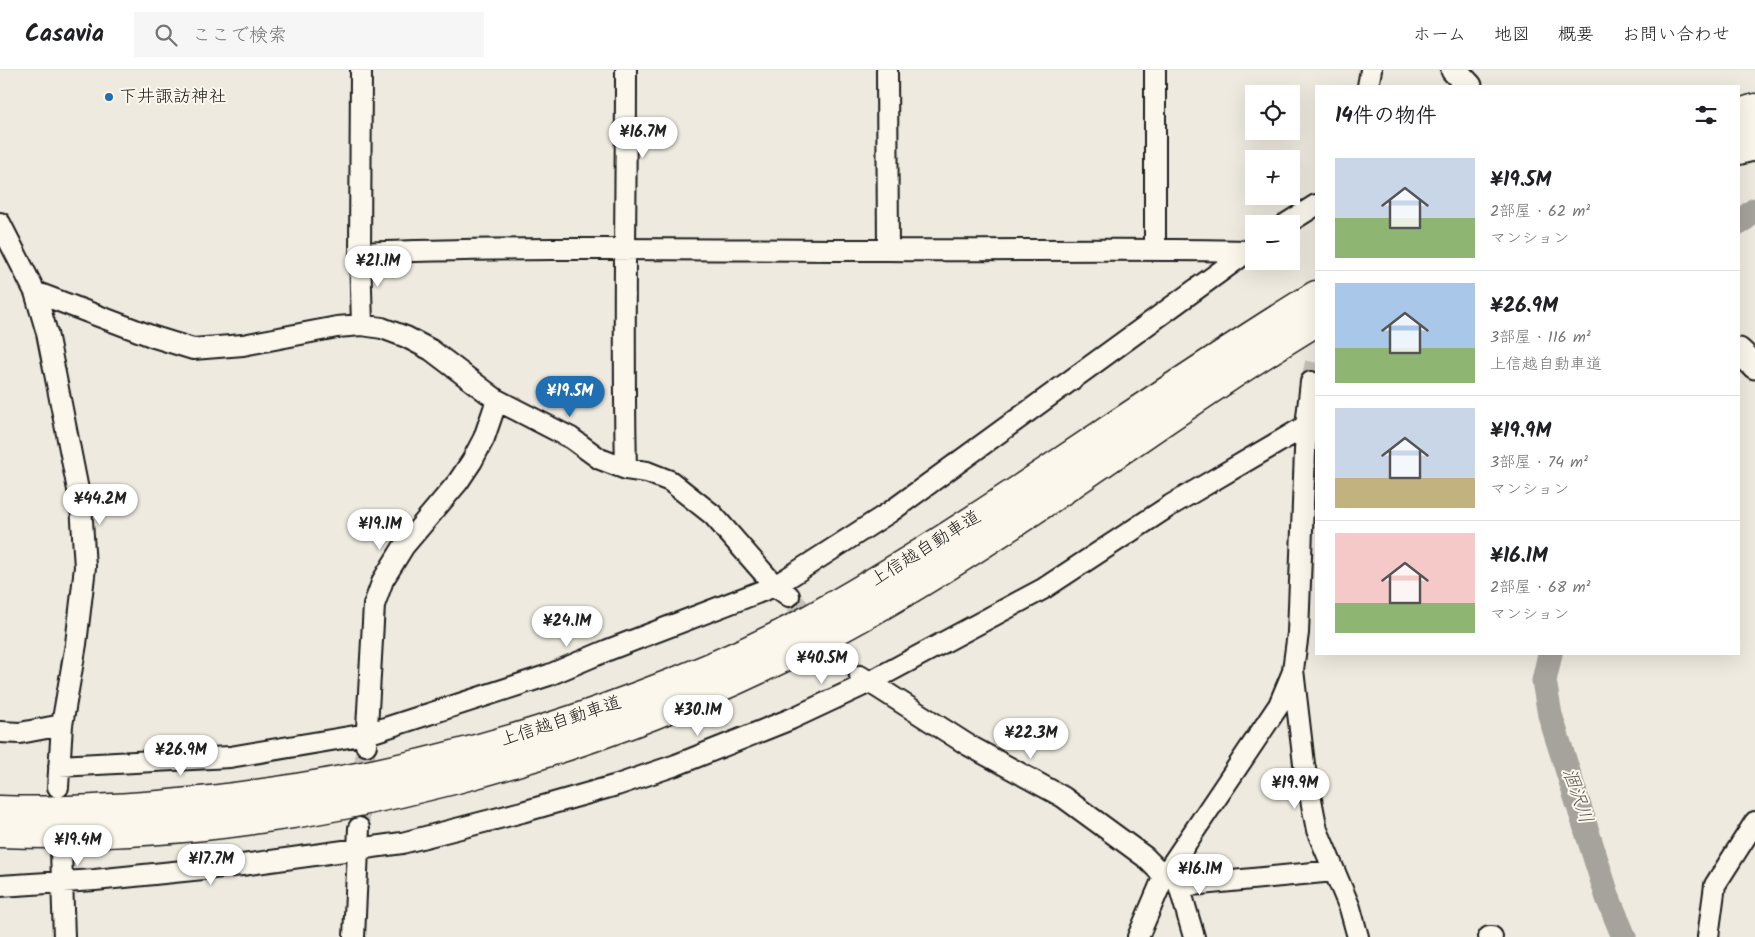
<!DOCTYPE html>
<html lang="ja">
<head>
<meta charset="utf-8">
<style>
  :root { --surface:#fff; --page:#f6f6f6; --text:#202124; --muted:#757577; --line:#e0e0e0; --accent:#1f6fb2 }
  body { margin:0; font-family:Kalam,"Klee One",sans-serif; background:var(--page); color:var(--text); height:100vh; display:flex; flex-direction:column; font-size:19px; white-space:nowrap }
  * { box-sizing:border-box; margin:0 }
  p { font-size:16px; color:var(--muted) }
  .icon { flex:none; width:28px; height:28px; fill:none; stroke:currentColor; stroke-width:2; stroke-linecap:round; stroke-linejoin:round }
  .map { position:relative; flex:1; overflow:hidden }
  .drawer { position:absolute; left:1315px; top:15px; width:425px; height:570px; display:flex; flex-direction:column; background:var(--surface); border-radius:0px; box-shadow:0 5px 20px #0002 }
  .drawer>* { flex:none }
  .controls { position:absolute; left:1245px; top:15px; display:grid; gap:10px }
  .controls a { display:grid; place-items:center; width:55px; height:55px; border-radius:0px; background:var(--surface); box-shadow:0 5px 20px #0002; font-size:25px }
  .price { position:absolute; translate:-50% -42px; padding:0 11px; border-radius:18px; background:#fff; color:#222; font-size:16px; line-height:32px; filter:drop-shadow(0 1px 2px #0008) }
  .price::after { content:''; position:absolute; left:50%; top:30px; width:15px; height:11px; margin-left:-8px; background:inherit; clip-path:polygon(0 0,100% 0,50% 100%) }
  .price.selected { background:var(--accent); color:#fff }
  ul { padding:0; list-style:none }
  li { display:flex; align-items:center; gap:15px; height:125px; padding:0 20px }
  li+li { border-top:1px solid var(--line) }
  li span { display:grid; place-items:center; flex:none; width:140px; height:100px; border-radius:0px; color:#555 }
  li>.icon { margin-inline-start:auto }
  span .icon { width:60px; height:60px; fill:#fffc; stroke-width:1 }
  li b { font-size:21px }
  h2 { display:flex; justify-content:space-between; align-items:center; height:60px; padding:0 20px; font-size:21px }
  header { display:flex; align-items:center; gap:30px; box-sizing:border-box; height:70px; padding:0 25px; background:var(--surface); border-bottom:1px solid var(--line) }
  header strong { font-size:24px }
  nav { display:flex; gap:28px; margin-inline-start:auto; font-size:18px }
  .search { width:350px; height:45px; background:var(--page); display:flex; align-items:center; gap:12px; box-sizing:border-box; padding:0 18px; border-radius:0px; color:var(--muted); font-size:19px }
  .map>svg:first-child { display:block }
</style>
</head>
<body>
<header>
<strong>Casavia</strong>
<div class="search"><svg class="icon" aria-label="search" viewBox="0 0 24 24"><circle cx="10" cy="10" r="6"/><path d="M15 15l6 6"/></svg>ここで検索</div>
<nav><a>ホーム</a><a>地図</a><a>概要</a><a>お問い合わせ</a></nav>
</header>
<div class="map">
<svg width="1755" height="867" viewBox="0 0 1755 867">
  <rect width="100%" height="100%" fill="#eeeadf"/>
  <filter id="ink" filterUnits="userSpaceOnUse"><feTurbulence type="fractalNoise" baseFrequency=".02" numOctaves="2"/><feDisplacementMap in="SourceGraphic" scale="10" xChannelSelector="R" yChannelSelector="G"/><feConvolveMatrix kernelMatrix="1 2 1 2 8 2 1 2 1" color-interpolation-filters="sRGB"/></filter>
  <g filter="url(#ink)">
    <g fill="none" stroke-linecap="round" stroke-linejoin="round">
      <path stroke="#a6a39d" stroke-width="25" d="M1739,153l16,-13
        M1550,584l-6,27 6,34 58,183 16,39"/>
      <path stroke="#c4c1b8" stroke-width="20" stroke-dasharray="20 10" stroke-linecap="butt" d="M1311,312l5,-25
        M789,526l68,78
        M359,758l7,-83"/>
      <defs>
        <path id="minor" d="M361,0l-1,183 2,72
          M626,0c0,133 -3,266 0,399
          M887,0l1,180
          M1368,16l3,-16
          M1739,84l16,-4
          M0,153l35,69 12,41 34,172 4,62 -9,77 -14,81 -4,62
          M1286,154l30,-19
          M1155,178v-178
          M360,183c175,-7 351,-3 527,-3 121,1 242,-2 362,1
          M35,222l119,45 39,12 50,-4 94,-18 25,-2 20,3 24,9 25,13 66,50 74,38 29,21 26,10 21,3 23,9 43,34 62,71 14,10
          M1311,312l-5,44 -8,207 -5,37 11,94 13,66 33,78 8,29
          M860,606l108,69 95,52 82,60 19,19
          M0,662l20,1 42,-8
          M366,675l8,-140 9,-25 21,-34 54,-64 14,-21 12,-23 13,-38
          M59,696l171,-9 137,-23 182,-59 59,-25 167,-64 115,-74 364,-265
          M61,781l3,86
          M1176,805l18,62
          M0,816l95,-6 147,-15 160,-22 120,-31 95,-27 59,-20 115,-46 77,-36 175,-94 128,-84 145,-85
          M1180,816l154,-15
          M354,867l5,-109
          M1138,867l26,-61 115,-171 13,-31
          M1489,867h3
          M1708,867l7,-52 40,-63"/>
        <path id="major" d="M1454,0l15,16
          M1739,281l16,15"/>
        <path id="highway" d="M1739,43l16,-5
          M1739,66l16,-4
          M0,740c53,2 106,-1 159,-5 165,-14 325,-50 479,-109 54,-20 108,-43 159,-70 180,-99 344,-224 519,-331
          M0,763c297,11 616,-77 874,-223 153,-86 291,-197 442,-288"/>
      </defs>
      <use href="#minor" stroke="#1c1c1c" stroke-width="24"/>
      <use href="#major" stroke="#1c1c1c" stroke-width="29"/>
      <use href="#highway" stroke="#1c1c1c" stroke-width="31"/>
      <use href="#minor" stroke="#fbf7ec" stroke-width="20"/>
      <use href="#major" stroke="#fbf7ec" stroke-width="25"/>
      <use href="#highway" stroke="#fbf7ec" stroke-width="28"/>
    </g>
  </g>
  <circle fill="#1f6fb2" stroke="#fbf7ec" stroke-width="2" cx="109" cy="27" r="5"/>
  <g text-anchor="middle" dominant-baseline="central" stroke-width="4" stroke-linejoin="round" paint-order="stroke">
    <g font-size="18" fill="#1c1c1c" stroke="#fbf7ec" text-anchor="start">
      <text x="119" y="27">下井諏訪神社</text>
    </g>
    <g font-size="18" fill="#1c1c1c" stroke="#fbf7ec">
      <text transform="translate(926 479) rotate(-32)">上信越自動車道</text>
      <text transform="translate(561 652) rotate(-18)">上信越自動車道</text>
    </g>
    <g font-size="19" font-style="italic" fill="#5a5956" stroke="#fbf7ec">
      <text transform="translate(1577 726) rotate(71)">涸沢川</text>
    </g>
  </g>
</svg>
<div class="controls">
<a><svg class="icon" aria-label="locate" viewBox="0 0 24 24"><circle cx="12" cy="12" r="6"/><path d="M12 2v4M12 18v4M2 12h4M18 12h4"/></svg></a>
<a>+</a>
<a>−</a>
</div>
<b class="price" style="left:643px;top:89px">¥16.7M</b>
<b class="price" style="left:378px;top:218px">¥21.1M</b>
<b class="price selected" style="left:570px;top:348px">¥19.5M</b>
<b class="price" style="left:100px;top:456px">¥44.2M</b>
<b class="price" style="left:380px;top:481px">¥19.1M</b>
<b class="price" style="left:567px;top:578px">¥24.1M</b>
<b class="price" style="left:822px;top:615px">¥40.5M</b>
<b class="price" style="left:698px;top:667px">¥30.1M</b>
<b class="price" style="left:1031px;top:690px">¥22.3M</b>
<b class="price" style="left:181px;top:707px">¥26.9M</b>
<b class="price" style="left:1295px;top:740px">¥19.9M</b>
<b class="price" style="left:78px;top:797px">¥19.4M</b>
<b class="price" style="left:211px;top:816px">¥17.7M</b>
<b class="price" style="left:1200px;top:826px">¥16.1M</b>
<section class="drawer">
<h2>14件の物件<svg class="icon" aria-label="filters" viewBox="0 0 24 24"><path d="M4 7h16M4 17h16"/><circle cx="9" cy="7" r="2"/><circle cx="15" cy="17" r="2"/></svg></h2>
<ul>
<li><span style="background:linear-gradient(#c9d6e8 60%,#8fb573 0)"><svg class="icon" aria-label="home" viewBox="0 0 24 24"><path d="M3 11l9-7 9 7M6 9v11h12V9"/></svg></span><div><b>¥19.5M</b><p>2部屋 · 62 m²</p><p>マンション</p></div></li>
<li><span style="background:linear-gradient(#a9c7e8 65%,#8fb573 0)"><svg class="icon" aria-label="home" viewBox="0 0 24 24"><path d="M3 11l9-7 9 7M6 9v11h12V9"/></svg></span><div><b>¥26.9M</b><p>3部屋 · 116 m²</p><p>上信越自動車道</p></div></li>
<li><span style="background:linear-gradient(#c9d6e8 70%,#c2b280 0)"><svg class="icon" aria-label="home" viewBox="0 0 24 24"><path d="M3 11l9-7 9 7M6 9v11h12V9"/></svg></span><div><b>¥19.9M</b><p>3部屋 · 74 m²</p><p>マンション</p></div></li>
<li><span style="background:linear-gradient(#f6c9c9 70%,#8fb573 0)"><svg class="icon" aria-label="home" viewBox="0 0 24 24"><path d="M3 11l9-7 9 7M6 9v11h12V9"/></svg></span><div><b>¥16.1M</b><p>2部屋 · 68 m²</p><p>マンション</p></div></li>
</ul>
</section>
</div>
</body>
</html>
